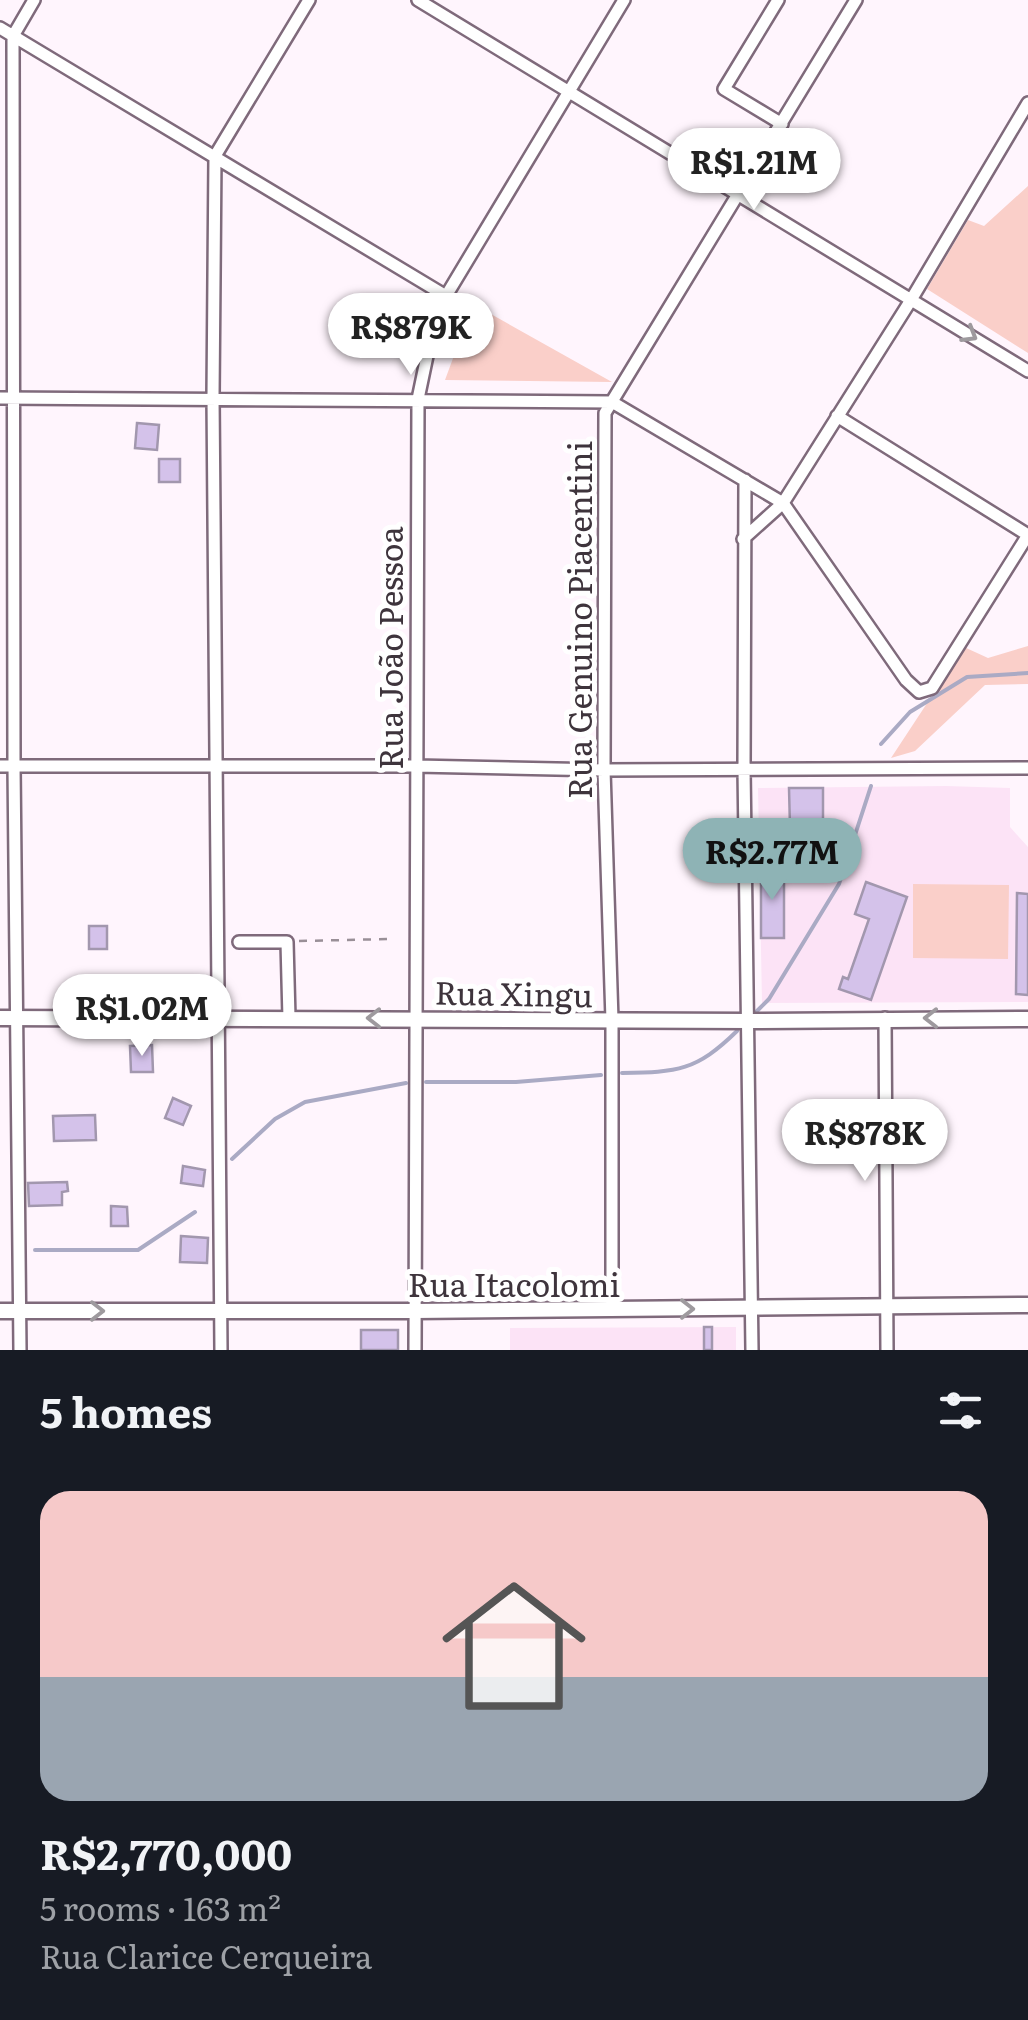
<!DOCTYPE html>
<html lang="en">
<head>
<meta charset="utf-8">
<style>
  :root { --surface:#171b24; --page:#242831; --text:#f1f3f6; --muted:#9ea1a6; --line:#363941; --accent:#8eb3b5 }
  body { margin:0; font-family:Literata,serif; background:var(--page); color:var(--text); height:100vh; display:flex; flex-direction:column; font-size:38px; white-space:nowrap }
  * { box-sizing:border-box; margin:0 }
  p { font-size:32px; color:var(--muted) }
  .icon { flex:none; width:55px; height:55px; fill:none; stroke:currentColor; stroke-width:2; stroke-linecap:round; stroke-linejoin:round }
  .map { position:relative; height:1350px; overflow:hidden }
  .details { display:flex; flex-direction:column; background:var(--surface); flex:1 }
  .details>* { flex:none }
  .price { position:absolute; translate:-50% -85px; padding:0 22px; border-radius:35px; background:#fff; color:#222; font-size:32px; line-height:65px; filter:drop-shadow(0 2px 5px #0008) }
  .price::after { content:''; position:absolute; left:50%; top:60px; width:30px; height:22px; margin-left:-15px; background:inherit; clip-path:polygon(0 0,100% 0,50% 100%) }
  .price.selected { background:var(--accent); color:#111 }
  ul { padding:0; list-style:none }
  li { display:grid; align-content:center; gap:20px; height:530px; padding:0 40px }
  li+li { border-top:2px solid var(--line) }
  li span { display:grid; place-items:center; height:310px; border-radius:30px; color:#555 }
  li>.icon { margin-inline-start:auto }
  span .icon { width:180px; height:180px; fill:#fffc; stroke-width:1 }
  li b { font-size:42px }
  h2 { display:flex; justify-content:space-between; align-items:center; height:120px; padding:0 40px; font-size:42px }
  .map>svg:first-child { display:block }
</style>
</head>
<body>
<div class="map">
<svg width="1028" height="1350" viewBox="0 0 1028 1350">
  <rect width="100%" height="100%" fill="#fff5fd"/>
  <path fill="#fce3f6" d="M946,786l64,2v39l18,20v155l-266,1 -4,-215z
    M736,1327v23h-226v-22z"/>
  <path fill="#facfc9" d="M1028,186v167l-101,-64 41,-69 16,6z
    M473,304l139,78 -167,-2z
    M1028,646v38l-43,1 -70,66 -24,7 73,-111 24,11z
    M913,884l96,1 -1,74 -95,-1z"/>
  <g fill="none" stroke-linecap="round" stroke-linejoin="round">
    <path stroke="#aaaac4" stroke-width="4" d="M881,744l29,-32 57,-35 61,-4
      M757,1011l12,-12 70,-115 32,-98
      M622,1073c56,-1 74,-2 115,-42
      M426,1082h90l85,-7
      M232,1159l43,-40 30,-17 101,-19
      M35,1250h103l57,-38"/>
  </g>
  <path fill="#d4c2ea" stroke="#a297ae" stroke-width="2.5" d="M137,423l22,2 -2,25 -22,-2z
    M159,459h21v23h-21z
    M789,788h34v39h-33z
    M761,868h23v70h-23z
    M866,882l41,15 -36,103 -32,-11 4,-12 5,2 21,-60 -14,-5z
    M1017,893l11,1v101l-12,-1z
    M89,926h18v23h-18z
    M152,1045l1,27h-22l-1,-26z
    M173,1098l18,8 -8,19 -18,-7z
    M95,1115l1,25 -42,1 -1,-25z
    M183,1166l22,4 -2,16 -22,-3z
    M67,1182l1,9 -6,1v13l-33,1 -1,-23z
    M111,1206l16,1 1,19h-17z
    M181,1236l27,2 -1,25 -27,-1z
    M704,1327h8v23h-8z
    M361,1330h37v20h-37z"/>
  <g fill="none" stroke-linecap="round" stroke-linejoin="round">
    <defs>
      <path id="minor" d="M418,0l610,371
        M778,0l-54,89 58,35
        M0,28l446,268
        M0,398l612,4 171,101 123,177 13,12 13,-4 96,-153 -191,-119
        M745,480l-1,289 8,581
        M743,539l40,-36 128,-203 117,-197
        M0,766h416l188,4 424,-2
        M239,942h48l2,76
        M885,1018l2,332
        M612,1310v-290l-8,-250 1,-357 251,-413
        M20,1350l-6,-584 -1,-730 21,-36
        M221,1350l-8,-953 2,-241 94,-156
        M415,1350l3,-951 14,-67 14,-36 178,-296"/>
      <path id="tertiary" d="M0,1018l750,3 278,-2
        M0,1311h415l613,-6"/>
    </defs>
    <use href="#minor" stroke="#7f6a7b" stroke-width="16"/>
    <use href="#tertiary" stroke="#7f6a7b" stroke-width="19"/>
    <path stroke="#998f97" stroke-width="2.5" stroke-dasharray="8 8" stroke-linecap="butt" d="M299,941l92,-2"/>
    <use href="#minor" stroke="#fff" stroke-width="11"/>
    <use href="#tertiary" stroke="#fff" stroke-width="14"/>
  </g>
  <defs><path id="oneway-chevron" d="M-2-3.5L2.5 0L-2 3.5" fill="none" stroke-width="1.6" stroke-linecap="round" stroke-linejoin="round" transform="scale(2.5)"/></defs>
  <g stroke="#9e9a9e">
    <use href="#oneway-chevron" transform="translate(970 335) rotate(31)"/>
    <use href="#oneway-chevron" transform="translate(374 1018) rotate(-180)"/>
    <use href="#oneway-chevron" transform="translate(931 1018) rotate(-180)"/>
    <use href="#oneway-chevron" transform="translate(687 1309)"/>
    <use href="#oneway-chevron" transform="translate(97 1311)"/>
  </g>
  <g text-anchor="middle" dominant-baseline="central" stroke-width="10" stroke-linejoin="round" paint-order="stroke">
    <g font-size="32" fill="#3e343c" stroke="#fff">
      <text transform="translate(578 620) rotate(-90)">Rua Genuino Piacentini</text>
      <text transform="translate(389 648) rotate(-90)">Rua João Pessoa</text>
      <text transform="translate(514 992) rotate(1)">Rua Xingu</text>
      <text x="514" y="1283">Rua Itacolomi</text>
    </g>
  </g>
</svg>
<b class="price" style="left:754px;top:213px">R$1.21M</b>
<b class="price" style="left:411px;top:378px">R$879K</b>
<b class="price selected" style="left:772px;top:903px">R$2.77M</b>
<b class="price" style="left:142px;top:1059px">R$1.02M</b>
<b class="price" style="left:865px;top:1184px">R$878K</b>
</div>
<section class="details">
<h2>5 homes<svg class="icon" aria-label="filters" viewBox="0 0 24 24"><path d="M4 7h16M4 17h16"/><circle cx="9" cy="7" r="2"/><circle cx="15" cy="17" r="2"/></svg></h2>
<ul>
<li><span style="background:linear-gradient(#f6c9c9 60%,#9aa5b1 0)"><svg class="icon" aria-label="home" viewBox="0 0 24 24"><path d="M3 11l9-7 9 7M6 9v11h12V9"/></svg></span><div><b>R$2,770,000</b><p>5 rooms · 163 m²</p><p>Rua Clarice Cerqueira</p></div></li>
</ul>
</section>
</body>
</html>
